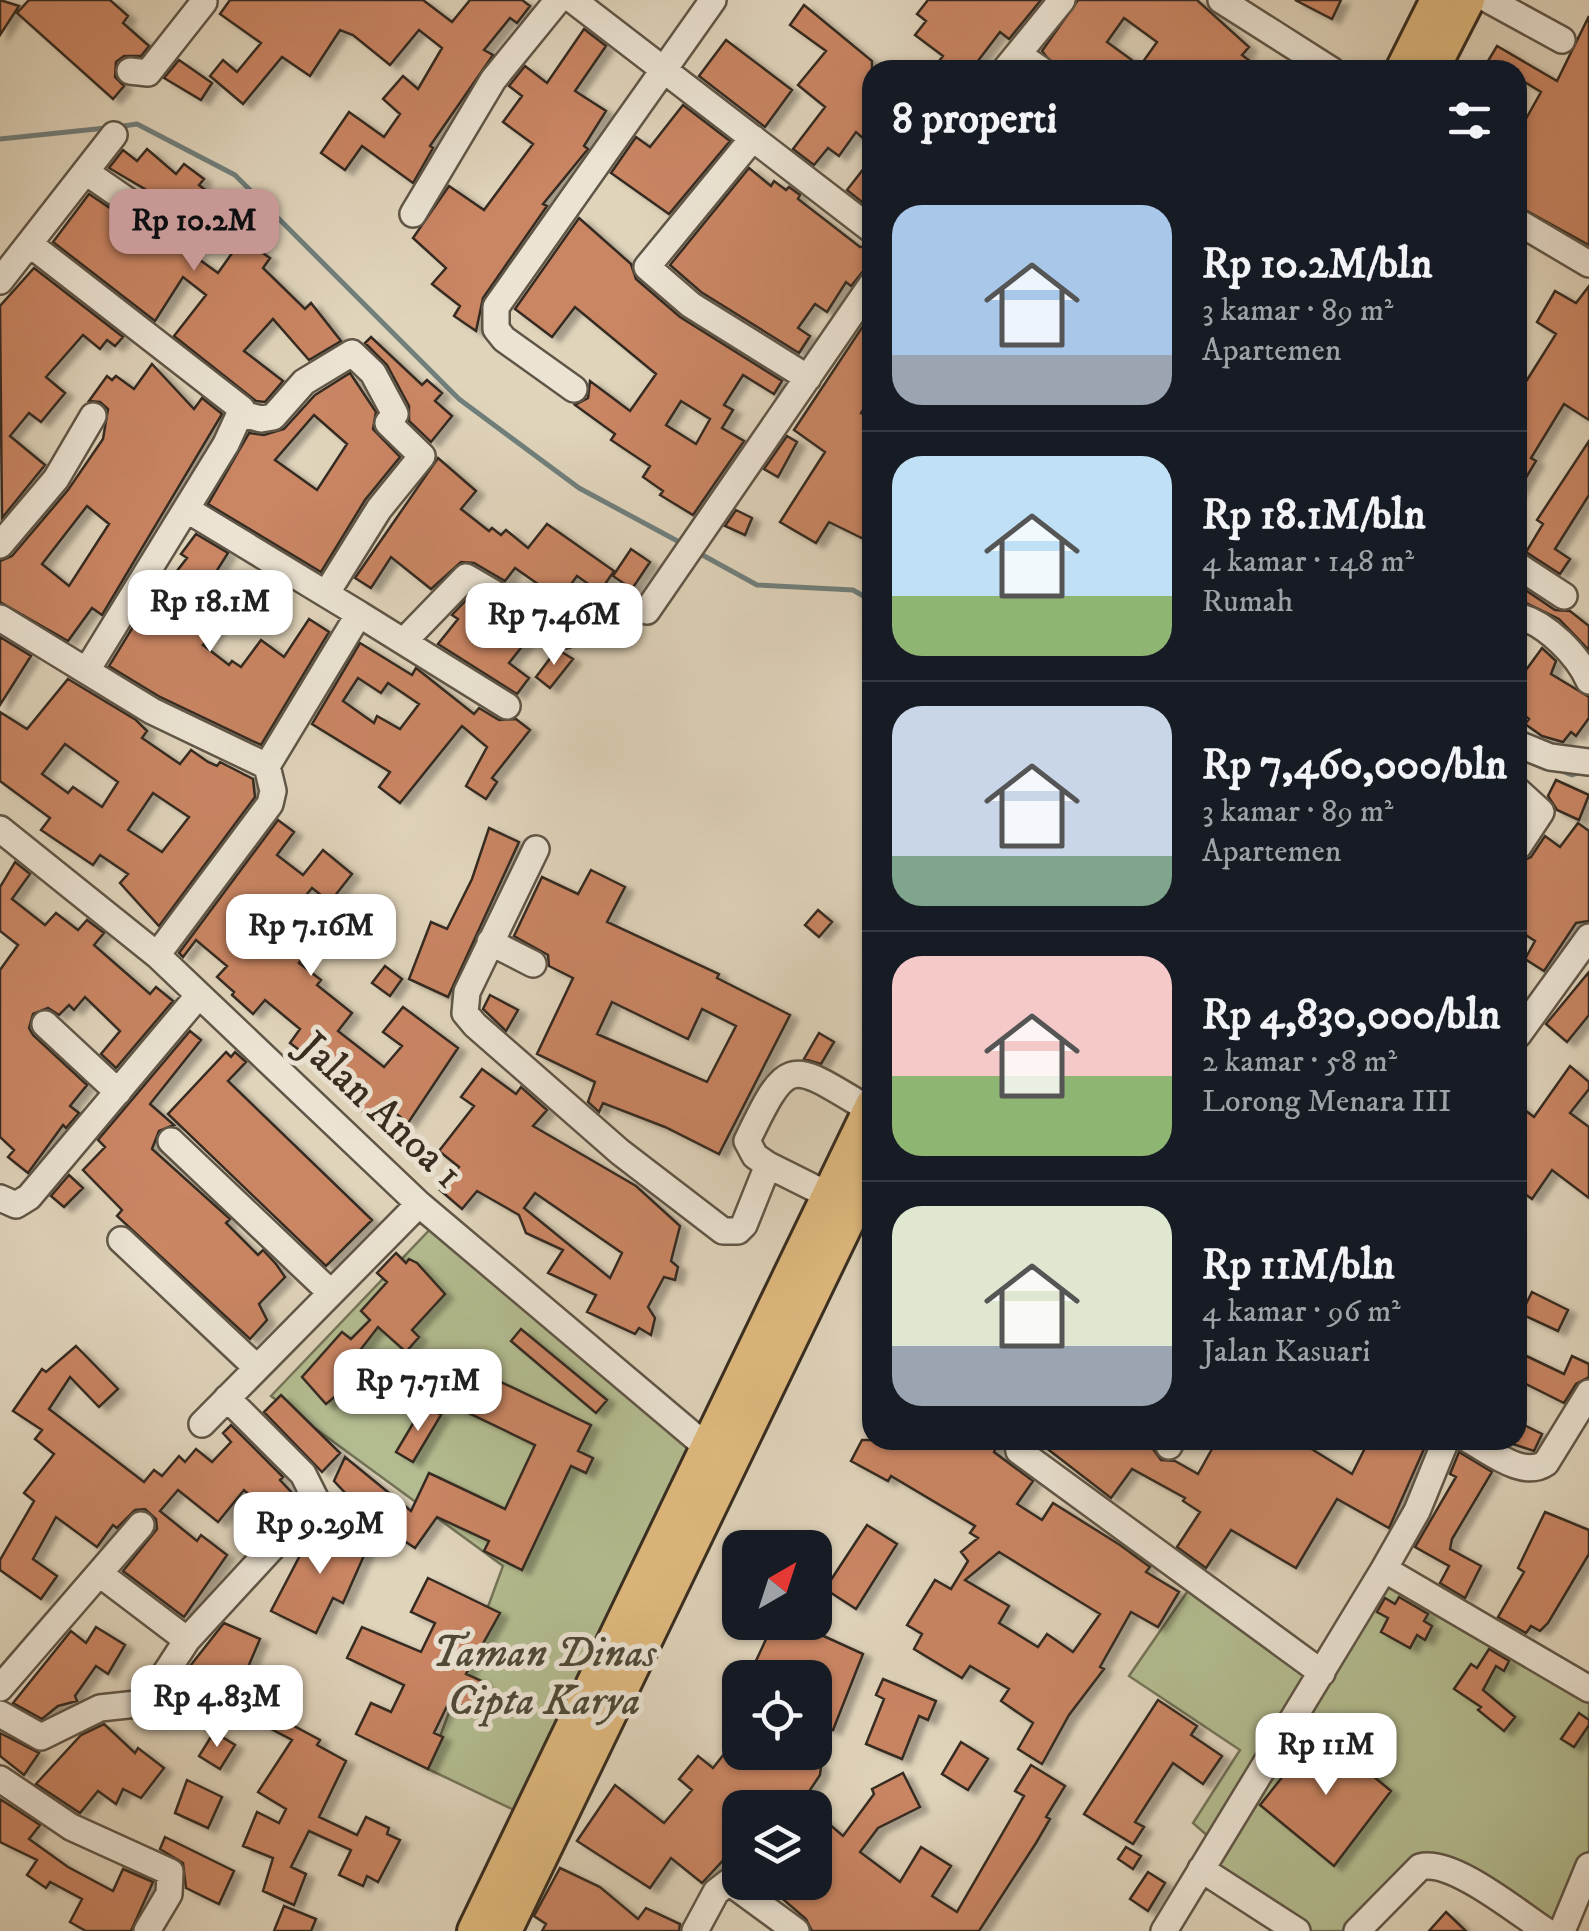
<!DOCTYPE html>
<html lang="id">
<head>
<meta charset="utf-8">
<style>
  :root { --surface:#171b24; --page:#20242c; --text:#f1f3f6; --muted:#9ea1a6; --line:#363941; --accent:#c59692 }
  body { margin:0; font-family:"IM FELL DW Pica",serif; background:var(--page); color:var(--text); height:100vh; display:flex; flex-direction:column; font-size:38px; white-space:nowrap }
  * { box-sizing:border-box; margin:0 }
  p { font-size:32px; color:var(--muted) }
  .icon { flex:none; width:55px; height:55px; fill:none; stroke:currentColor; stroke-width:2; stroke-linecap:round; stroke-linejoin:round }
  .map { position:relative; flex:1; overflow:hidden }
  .details { position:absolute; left:862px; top:60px; width:665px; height:1390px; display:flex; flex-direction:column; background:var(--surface); border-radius:30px; box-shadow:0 2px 8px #0004 }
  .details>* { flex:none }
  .needle { width:65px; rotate:39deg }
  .tools { position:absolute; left:722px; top:1530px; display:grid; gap:20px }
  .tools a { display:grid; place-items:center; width:110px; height:110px; border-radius:20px; background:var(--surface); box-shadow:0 2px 8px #0004; font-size:50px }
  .price { position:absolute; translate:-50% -85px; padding:0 22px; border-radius:20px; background:#fff; color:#222; font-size:32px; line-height:65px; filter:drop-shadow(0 2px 5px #0008) }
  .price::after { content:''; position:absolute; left:50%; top:60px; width:30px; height:22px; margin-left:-15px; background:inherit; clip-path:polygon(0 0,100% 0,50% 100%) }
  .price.on { background:var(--accent); color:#111 }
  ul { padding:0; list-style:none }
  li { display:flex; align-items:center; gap:30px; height:250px; padding:0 30px }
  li+li { border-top:2px solid var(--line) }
  li span { display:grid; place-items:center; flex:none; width:280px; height:200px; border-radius:30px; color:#555 }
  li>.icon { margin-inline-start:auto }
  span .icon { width:120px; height:120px; fill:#fffc; stroke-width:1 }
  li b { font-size:42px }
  h2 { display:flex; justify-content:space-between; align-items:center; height:120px; padding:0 30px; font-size:42px }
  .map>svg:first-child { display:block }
</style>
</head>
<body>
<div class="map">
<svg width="1589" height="1931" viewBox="0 0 1589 1931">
  <defs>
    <filter id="shadow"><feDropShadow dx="8" dy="4.5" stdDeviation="2.5" flood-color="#0004"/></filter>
  </defs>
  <rect width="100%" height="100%" fill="#e0d4bb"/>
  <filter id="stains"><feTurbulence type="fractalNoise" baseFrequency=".002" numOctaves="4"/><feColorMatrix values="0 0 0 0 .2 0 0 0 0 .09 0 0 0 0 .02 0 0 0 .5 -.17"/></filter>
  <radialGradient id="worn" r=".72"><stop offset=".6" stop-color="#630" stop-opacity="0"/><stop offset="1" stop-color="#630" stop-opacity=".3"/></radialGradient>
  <path fill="#b3bc90" stroke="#747458" stroke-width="2.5" d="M438,1221l289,253 -171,356 -128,-61 75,-203 -232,-170z
    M1385,1565l204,123v186l-29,57 -140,-68 -69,68h-44l-103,-62 14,-24 -25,-22 47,-73 -111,-74 65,-94 126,92z"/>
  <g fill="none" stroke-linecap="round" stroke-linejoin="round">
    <path stroke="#707f7c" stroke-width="5" d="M117,127l20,-3 98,51 224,224 120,89 104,56
      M0,139l106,-11
      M697,552l60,33 96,5 19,11
      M1559,770l13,5 9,-3"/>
  </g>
  <path fill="#ca8564" stroke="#362c20" stroke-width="2.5" fill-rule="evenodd" filter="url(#shadow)" d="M0,0l19,6 -19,29z
    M29,0h81l18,16 -5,7 26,23 -8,10h-17l-8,6 -1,15 9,9 -11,13 -96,-86z
    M230,0h193l29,22 18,-22h52l8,6 -13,17 -7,-5 -26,32 9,5 -63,91 3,2 -20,35 -51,-37 -17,24 -24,-17 28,-41 35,25 16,-23 -17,-15 20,-23 15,13 24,-41 -23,-18 -29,35 -37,-30 -13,-5 -30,46 -28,-19 -39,47 -33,-28 13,-16 14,12 24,-29 -41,-29z
    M928,0h113l-32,39 -9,-7 -29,38h-39l11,-14 -28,-21 11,-14 -9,-7z
    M1078,0h119l52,47 -7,8 20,15h-205l-15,-19zM1124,18l33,24 -17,24 -33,-24z
    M1295,0h46l-9,19z
    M804,5l68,56v85l-16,-14 -17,24 -11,-8 -14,17 -21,-16 32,-42 -27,-22 28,-34 -36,-26z
    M1589,16v229l-71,-39v-73l23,-41 -23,-14v-8h-15l-15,-9 9,-15 60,35z
    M584,29l22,17 -31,45 31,20 -22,35 4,3 -45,55 4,2 -64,92 -7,33 -22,-15 6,-10 -28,-22 14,-16 -33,-30 36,-52 35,24 49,-66 -30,-22 19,-26 -13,-10 16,-20 22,17z
    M726,40l66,50 -27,37 -66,-51z
    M179,60l33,23 -11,17 -37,-22z
    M683,105l47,36 -61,73 -58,-41 25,-36 14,10z
    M147,149l29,25 8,-10 20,15 -5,6 28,22 5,-7 16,11 -22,31 -22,-15 -18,23 32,23 24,-34 28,19 -7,10 42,41 6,-6 30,38 -32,19 -36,-41 -29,32 39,30 -18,21 -9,-1 -82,-65 32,-41 -23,-18 -28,44 -102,-79 36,-48 40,27 31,14 8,2 13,-6 3,-9 -7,-14 -68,-40 14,-18 14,11z
    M872,158v52l-25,-20z
    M749,168l22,18 3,-5 12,9 3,-3 11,8 -2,4 62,48 12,-1v22l-8,2 -13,16 -5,-4 -19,30 -12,-8 -17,24 12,8 -11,17 -98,-61 -31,-27z
    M579,218l52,46 5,15 44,38 102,64 -8,13 -31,-19 -19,30 9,5 -11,18 22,13 -51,74 -33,-20 3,-4 -20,-14 7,-11 -39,-26 4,-6 -40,-29 13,-7 2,-17 40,30 26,-37 -81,-67 -23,30 -37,-28zM681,401l29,18 -14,25 -30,-19z
    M34,268l89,69 -8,9 -8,-6 -7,9 -17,-14 -37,42 19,16 -24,29 -12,-9 -19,23 35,29 -43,53 -2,-212z
    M1589,286v134l-25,-16 -33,54 5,3 -18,30v-116l9,5 29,-46 -19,-12 18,-31 21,12z
    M863,326l9,7v62l-11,18 11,7v14l-6,10 6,3v96l-43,-21 -13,21 -36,-21 45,-70 -31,-22z
    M371,337l51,48 5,-5 15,13 -7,8 17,15 -21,26 -22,-21v-15l-22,-41 -22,-22z
    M152,364l42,45 8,-11 20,16 -120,201 -10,-7 -24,33 -68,-39v-41l12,-5 56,-66 35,-51 5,-30 -8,-7 -11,-1 18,-25 5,4 4,-4 18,13zM87,506l22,18 -40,62 -27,-22z
    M350,373l26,39 -3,17 27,28 -35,43 -44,72 -113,-68 41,-71 15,2 20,-6 31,-34zM314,415l33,29 -30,46 -42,-30z
    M787,436l10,6 -19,35 -14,-8z
    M1589,441v54l-34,54 15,10 -10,15 -34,-22 17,-28 -6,-4z
    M438,458l38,33 -15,18 28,22 3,-3 9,7 5,-5 22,18 19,-24 67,47 -11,16 -9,1 -17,-12 -19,26 7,4 -5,7 -19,-11 7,-11 -33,-23 -10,13 -31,-18 -13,-1 -30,27 -40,-32 -20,31 -16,-10z
    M736,510l16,8 -7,17 -20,-9z
    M196,534l32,19 -31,49 25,20 -19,23 26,20 3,-4 9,6 20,-27 23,17 25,-38 20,13 -68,113 -101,-48 -51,-31 55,-90 5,5 18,-23 -6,-4z
    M631,549l19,13 -18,27 -19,-13z
    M1518,585l37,25 15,1 19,15v24l-30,-31 -41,-20z
    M469,597l63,37 -23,29 20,15 -12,16 -79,-50 20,-25 -6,-4z
    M0,637l31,19 -31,49z
    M360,643l52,32 4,-7 58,46 5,-6 20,12 17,-1 14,11 -38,48 5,4 -11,17 -20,-13 21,-39 -25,-21 -62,77 -21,-16 11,-15 -78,-48zM358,678l23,15 7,-10 31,21 -19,25 -23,-13 -3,7 -31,-22z
    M1542,648l14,13 -5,13 38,23v21l-13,18 -5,-4 -8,10 -21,-6 -17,-12 4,-5 -11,-9v-29z
    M557,649l16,10 -23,29 -14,-11z
    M68,679l68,41 11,11 -5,7 38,26 11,-14 17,12 9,4 3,-4 33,17 2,18 -96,129 -39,-43 8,-9 -28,-19 -7,10 -52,-35 9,-12 -50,-37v-69l27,17zM65,744l53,38 -16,25 -29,-20 -5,6 -26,-19zM153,793l36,24 -27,35 -34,-22z
    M1556,780l33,15 -10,25 -22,-10 -9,-14z
    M278,820l16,12 -17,23 26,20 20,-25 29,24 -22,28 -18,-14 -23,28 28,21 -18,26 22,17 -4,5 35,28 -14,18 46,36 18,-21 -19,-14 20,-25 55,41 -50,75 -20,-16 -13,15 -21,-18 10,-12 -46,-35 -4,4 -24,-18 10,-14 -35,-29 -12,14 -21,-19 2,-3 -17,-15 10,-11 -31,-26 -13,17 -4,-4z
    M1578,823l11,8v90l-13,2 -32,48 -19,-12 10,-18 -17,-11v-67l13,-6 14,-21 15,11z
    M489,828l30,14 -71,155 -39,-18 22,-57 16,7 25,-50z
    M15,862l15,12 -18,25 33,26 11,-12 22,17 9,-10 17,13 -10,12 56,49 6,-7 17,14 -57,67 -15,-14 19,-23 -35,-34 -11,13 -5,-5 -10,10 -11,-7 -15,6 -4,14 4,7 54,50 -17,21 9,7 -13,15 -3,-3 -35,48 -20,-16 6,-7 -14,-13v-167l18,-25 -18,-14v-44z
    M591,870l34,17 -18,35 112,52 -2,4 73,37 -71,139 -54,-27 -62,-24 -4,9 -11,-10 7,-20 -58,-28 36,-76 -24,-12 -1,-11 -34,-19 28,-59 36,17zM612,1002l76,37 14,-30 34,17 -29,56 -110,-48z
    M818,910l14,12 -13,15 -14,-12z
    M385,966l17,13 -12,17 -18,-13z
    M1589,972v43l-22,27 -21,-18z
    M490,995l28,15 -12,21 -23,-22z
    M190,1031l11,9 -51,64 24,21 -15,6 -7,18 78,70 -4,4 32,32 5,-5 13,14 9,13 -26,27 8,16 -17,19 -133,-123 5,-6 -39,-40 22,-23 -7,-7z
    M819,1033l15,9 -13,22 -17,-5z
    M226,1052l5,5 4,-5 11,10 -18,19 144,139 -46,46 -158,-152z
    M1570,1066l19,16v7l-19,24 19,14v71l-37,-28 -20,29 -14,-10v-84l16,12z
    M482,1069l34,25 5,-7 26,23 -14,16 103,60 44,40 -9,35 7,6 -3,13 -11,-3 -16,30 7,11 -4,17 -12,-7 -4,6 -48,-22 9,-17 -48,-22 15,-23 -37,-17 -7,-18 -42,-24 -15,18 -22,-19 19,-23 -20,-16 35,-45 -13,-9zM535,1193l87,60 -12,25 -86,-70z
    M69,1175l14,13 -19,19 -13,-11z
    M396,1253l10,10 3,-4 8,4 28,31 -33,36 7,7 -13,15 -28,-25 -17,22 15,14 -50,41 -24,-27 40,-45 9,7 19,-19 -9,-9 26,-29 -10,-9z
    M1532,1292l36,18 -10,21 -37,-17z
    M521,1329l86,71 -11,13 -85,-72z
    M76,1346l42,43 -19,18 -29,-30 -21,32 95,73 10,-12 8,6 17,-20 6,6 11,-13 16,13 19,-20 -8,-9 8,-8 52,52 -3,3 16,17 -20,23 -32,-30 -26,32 -40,-32 -18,21 37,30 4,-6 26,20 -43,62 -61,-46 34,-42 -1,-10 -11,-10 -10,1 -18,18 -4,-3 -16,22 -41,-30 -23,42 24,17 -16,23 -41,-29v-10l34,-59 -10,-8 30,-39 -19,-15 7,-9 -29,-19 29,-42 4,3z
    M1518,1352l46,22 8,-18 17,8v13l-13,7 -12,19 -46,-23z
    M478,1371l113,54 -13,26 15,7 -7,15 -15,-7 -49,104 -38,-19 5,-10 -52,-24 -22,31 -48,-32 -33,-35 11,-24 66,54 18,-38 76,36 30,-64 -75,-36z
    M281,1395l59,58 -18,19 -58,-60z
    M424,1405l17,10 -28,47 -17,-10z
    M1518,1422l24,12 -8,17 -33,-11h17z
    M862,1440h138l-6,12 39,29 -16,23 25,16 11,-17 67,42 30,22 -4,5 33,20 -21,35 -27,-15 -31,55 4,2 -35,46 -27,49 -24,-15 15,-26 -32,-22 8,-12 -39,-23 -8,12 -48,-29 8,-15 -15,-9 28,-45 16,9 17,-28 -7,-9 17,-14 -8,-5 5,-7 -84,-50 -3,5 -37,-20zM999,1552l101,62 -27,38 -26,-18 -9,13 -39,-24 10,-17 -44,-26z
    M1036,1440h100l17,9 8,11 14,1 23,13 19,-34h80l55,34 17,-34h59l-39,88 -52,-29 -41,69 -65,-38 -25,38 -29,-21 23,-35 -17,-11 2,-3 -53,-29 -21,29z
    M1459,1452l33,20 -40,67 -2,10 31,17 -16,32 -25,-15 9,-17 -34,-19 41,-70 -6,-3z
    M1545,1512l44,18v24l-41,69 -8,8 -9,-5 -5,7 -28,-16 26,-45 -6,-4z
    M318,1521l42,20 -3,6 9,4 -23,52 -10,-5 -17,35 -45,-22z
    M867,1525l30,19 -41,65 -31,-20z
    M428,1578l72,35 -34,61 18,8 -14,28 -20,-10 -16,33 9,4 -15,32 -72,-35 15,-31 20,9 13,-27 -57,-27 15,-31 59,25 14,-29 -24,-11z
    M1399,1597l29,17 -4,7 8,5 -7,14 -8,-5 -7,13 -29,-16 7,-14 -11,-6 8,-14 10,6z
    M774,1622h19l70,32 -30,76 -18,-8v-44h-67z
    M224,1623l36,16 -17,40 30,16 -4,9 18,9 -4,7 37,20 -3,5 29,16 -27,56 38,18 9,-18 23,11 -2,6 13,6 -22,42 -11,-6 -4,10 -24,-11 12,-25 -42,-19 -18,36 15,7 -12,31 -31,-14 10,-33 -30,-12 14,-34 22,11 7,-14 -28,-17 34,-52 -57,-30 8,-16 -38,-16 -2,5 -20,-8z
    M96,1627l29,18 -17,29 -12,-8 -21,30 2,5 -19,5 -16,13 -29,-16 58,-72 15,12z
    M1489,1649l20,12 -5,10 -8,-5 -13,24 32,27 -11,14 -26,-21 3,-3 -27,-18 17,-25 6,4z
    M883,1679l53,22 -8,19 -9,-4 -17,43 -36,-15 18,-45 -8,-4z
    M1158,1700l39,26 -6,9 31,21 -19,28 -30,-21 -38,59 9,5 -11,17 -49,-30z
    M1579,1713l10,7v5l-15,22 -13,-8z
    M104,1724l31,29 3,-5 26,20 -23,30 -18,-9 -7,15 -18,-13 -18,22 -44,-29 45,-49z
    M1319,1731l72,60 -57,75 -74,-61z
    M214,1732l21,13 -15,24 -21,-13z
    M0,1733l39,20 -15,22 -24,-19z
    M961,1742l27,17 -20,31 -26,-16z
    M732,1744l8,8h42l14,11 7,-10 18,13 -1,9 -22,33h-58v55l-11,-9 -27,29 -31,-25 -21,30 -73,-47 38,-56 49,38 28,-33 -13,-11 19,-23 15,12z
    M1031,1765l34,21 -19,31 4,2 -14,24 -57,88h-167l-6,-12 -43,-37h52v-70l28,24 31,-42 -2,-5 31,-16 17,34 -42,21 -18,24 40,30 21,-35 30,19 -19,30 25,16 67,-116 -9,-5z
    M187,1780l35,17 -14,31 -33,-15z
    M0,1799l40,26 -11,14 39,28 45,24 10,-22 30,13 -22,49h-45l-16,-9 12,-23 -32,-17 -4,6 -19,-13 10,-15 -37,-18z
    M165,1837l69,34 -15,33 -33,-16 -3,-25 -23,-14z
    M1126,1847l15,9 -8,13 -15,-10z
    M560,1868l40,19 38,32 8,-11 34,16 -1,7h-137l4,-7 -12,-8z
    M1148,1872l17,11 -17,28 -18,-12z
    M284,1906l32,13 -5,12h-37z
    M1446,1912l20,19h-37z"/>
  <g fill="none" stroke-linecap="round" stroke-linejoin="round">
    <defs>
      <path id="minor" d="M573,0l299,230
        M1221,0l110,70
        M1489,0l73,40
        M1018,54l23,16
        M1005,70l57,-70
        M130,71l18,2 56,-71
        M753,138l-106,129 44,38 117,73
        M86,172l52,36 13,1 17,12
        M413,214l80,-134 65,-80
        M1518,222l71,42
        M31,245l211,164 -16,35 -139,226
        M0,281l114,-146
        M574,389l-70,-50 -8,-10v-22l217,-307
        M242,414l19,5 12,-2 31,-35 48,-29 21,20 22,41 -7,9 34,33 -43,53 -53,85
        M186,509l173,105
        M0,545l56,-66 37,-63
        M1518,566l46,30
        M1518,616c28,7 60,39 71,65
        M0,618l152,93 115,55 92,-152 148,92
        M405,640l61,-63 99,58 34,-32 48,8 225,-327
        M1518,744l32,13 39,5
        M1518,791l23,21 -23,35
        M0,829l157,126 262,249 289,244
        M536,849l-69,143 -2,21 10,12 145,127 103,79h15l6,-6 24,-60 60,30
        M490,942l43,22
        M157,955l113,-151 3,-13 -6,-25
        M45,1024l73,68
        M1518,1035l71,-98
        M171,1141l160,152
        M768,1165l-13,-9 -8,-15c42,-88 43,-79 123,-31
        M0,1198l16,7 13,-8 170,-202
        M121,1240l136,128
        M202,1424l217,-220
        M1017,1440l2,11 303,222
        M1469,1440c21,11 54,39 77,23l43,-70
        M1169,1446l3,-6
        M1384,1569l205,120
        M187,1640l129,-140 -13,-26 -76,-76
        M0,1688l141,-163
        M0,1714l41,23 59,-29 46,-5 41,-63 -87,-66
        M0,1779l71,48 99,45 -1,22 -22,37
        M1201,1869l96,62
        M695,1931l21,-39 13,-10 67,49
        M1164,1931l220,-362 33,-58 29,-71
        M1357,1931l63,-64c32,-9 98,46 126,64
        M1562,1931l27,-65"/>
      <path id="major" d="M1402,70l35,-70
        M1432,70l36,-70
        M474,1931l398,-826
        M505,1931l367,-760"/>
    </defs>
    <use href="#minor" stroke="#605647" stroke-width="30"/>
    <use href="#major" stroke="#362c20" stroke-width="38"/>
    <use href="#minor" stroke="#ebe3d3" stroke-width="25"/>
    <use href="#major" stroke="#e0ba7e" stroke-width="32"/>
  </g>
  <g text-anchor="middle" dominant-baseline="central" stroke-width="10" stroke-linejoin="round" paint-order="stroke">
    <g font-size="42" fill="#362c20" stroke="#ebe3d3">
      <text transform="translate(380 1111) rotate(43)">Jalan Anoa 1</text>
    </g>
    <g font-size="42" font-style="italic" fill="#4f4936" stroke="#ebe3d3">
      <text x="544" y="1654">Taman Dinas<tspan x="544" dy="48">Cipta Karya</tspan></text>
    </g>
  </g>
  <rect width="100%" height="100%" filter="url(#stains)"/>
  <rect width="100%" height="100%" fill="url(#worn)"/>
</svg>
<div class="tools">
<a><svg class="needle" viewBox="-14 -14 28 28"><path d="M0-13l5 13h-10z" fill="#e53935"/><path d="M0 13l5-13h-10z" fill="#9ea1a6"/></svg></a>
<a><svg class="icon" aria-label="locate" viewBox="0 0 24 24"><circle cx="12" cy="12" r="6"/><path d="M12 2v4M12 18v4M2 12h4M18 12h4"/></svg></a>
<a><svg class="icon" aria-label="layers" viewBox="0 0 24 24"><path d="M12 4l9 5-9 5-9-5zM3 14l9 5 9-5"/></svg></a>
</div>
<b class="price on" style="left:194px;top:274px">Rp 10.2M</b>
<b class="price" style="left:210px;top:655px">Rp 18.1M</b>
<b class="price" style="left:554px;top:668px">Rp 7.46M</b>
<b class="price" style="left:311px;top:979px">Rp 7.16M</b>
<b class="price" style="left:418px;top:1434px">Rp 7.71M</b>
<b class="price" style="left:320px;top:1577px">Rp 9.29M</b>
<b class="price" style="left:217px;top:1750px">Rp 4.83M</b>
<b class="price" style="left:1326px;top:1798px">Rp 11M</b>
<section class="details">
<h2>8 properti<svg class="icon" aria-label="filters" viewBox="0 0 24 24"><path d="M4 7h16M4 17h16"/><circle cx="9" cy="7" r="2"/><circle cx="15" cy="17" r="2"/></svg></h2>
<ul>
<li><span style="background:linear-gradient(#a9c7e8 75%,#9aa5b1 0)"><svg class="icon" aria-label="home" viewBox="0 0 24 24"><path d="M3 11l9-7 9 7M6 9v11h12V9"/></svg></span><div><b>Rp 10.2M/bln</b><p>3 kamar · 89 m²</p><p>Apartemen</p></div></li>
<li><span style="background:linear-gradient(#bfe0f5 70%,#8fb573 0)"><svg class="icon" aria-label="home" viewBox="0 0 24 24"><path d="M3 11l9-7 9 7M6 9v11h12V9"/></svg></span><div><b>Rp 18.1M/bln</b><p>4 kamar · 148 m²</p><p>Rumah</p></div></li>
<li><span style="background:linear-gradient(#c9d6e8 75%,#7fa58c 0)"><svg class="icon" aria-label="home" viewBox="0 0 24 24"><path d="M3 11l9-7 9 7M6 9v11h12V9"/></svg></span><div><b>Rp 7,460,000/bln</b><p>3 kamar · 89 m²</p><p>Apartemen</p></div></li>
<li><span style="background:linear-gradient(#f6c9c9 60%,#8fb573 0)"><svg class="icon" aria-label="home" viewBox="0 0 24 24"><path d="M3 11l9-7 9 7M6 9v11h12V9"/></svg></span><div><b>Rp 4,830,000/bln</b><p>2 kamar · 58 m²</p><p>Lorong Menara III</p></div></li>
<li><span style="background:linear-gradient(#dfe7d0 70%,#9aa5b1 0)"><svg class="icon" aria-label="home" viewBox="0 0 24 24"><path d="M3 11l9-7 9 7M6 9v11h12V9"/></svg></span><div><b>Rp 11M/bln</b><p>4 kamar · 96 m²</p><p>Jalan Kasuari</p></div></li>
</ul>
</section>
</div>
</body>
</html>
